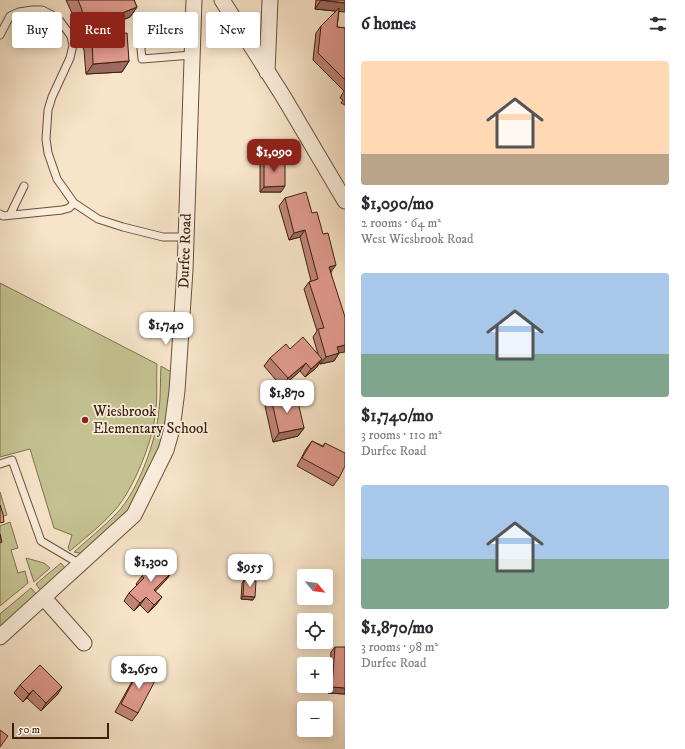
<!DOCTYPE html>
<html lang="en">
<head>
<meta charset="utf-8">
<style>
  :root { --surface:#fff; --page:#f2f2f3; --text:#2b2b33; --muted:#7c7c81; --accent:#8f2418 }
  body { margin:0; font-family:"IM FELL DW Pica",serif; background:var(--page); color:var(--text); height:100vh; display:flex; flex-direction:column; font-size:15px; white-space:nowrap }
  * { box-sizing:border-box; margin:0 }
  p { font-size:13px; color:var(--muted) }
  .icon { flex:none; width:22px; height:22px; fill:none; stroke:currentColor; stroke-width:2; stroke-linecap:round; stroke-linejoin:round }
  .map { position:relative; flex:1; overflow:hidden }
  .drawer { display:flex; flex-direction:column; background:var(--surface); width:340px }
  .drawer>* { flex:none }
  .top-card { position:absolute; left:12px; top:12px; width:273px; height:36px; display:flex; gap:8px }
  .needle { width:26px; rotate:119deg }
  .tools { position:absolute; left:297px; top:569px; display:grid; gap:8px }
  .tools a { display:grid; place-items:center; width:36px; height:36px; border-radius:4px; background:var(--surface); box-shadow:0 2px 10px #0003; font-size:20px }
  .scale { position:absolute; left:12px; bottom:10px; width:97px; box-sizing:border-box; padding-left:4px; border:2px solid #3a1f0b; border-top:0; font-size:11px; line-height:14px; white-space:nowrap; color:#3a1f0b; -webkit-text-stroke:3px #faeddc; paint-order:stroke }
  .price { position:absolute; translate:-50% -34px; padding:0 9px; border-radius:8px; background:#fff; color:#222; font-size:13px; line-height:26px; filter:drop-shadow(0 1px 2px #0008) }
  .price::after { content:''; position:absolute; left:50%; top:24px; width:12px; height:9px; margin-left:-6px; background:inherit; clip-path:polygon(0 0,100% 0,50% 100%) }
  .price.current { background:var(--accent); color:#fff }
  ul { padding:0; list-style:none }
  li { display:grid; align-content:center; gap:8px; height:212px; padding:0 16px }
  li span { display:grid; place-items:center; height:124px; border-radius:4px; color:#555 }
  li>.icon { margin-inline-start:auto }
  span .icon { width:72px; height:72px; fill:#fffc; stroke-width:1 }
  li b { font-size:17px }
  h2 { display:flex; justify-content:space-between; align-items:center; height:48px; padding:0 16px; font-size:17px }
  .pill { padding:0 14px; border-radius:4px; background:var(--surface); box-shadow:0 2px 10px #0003; font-size:14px; line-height:36px }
  .pill.current { background:var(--accent); color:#fff }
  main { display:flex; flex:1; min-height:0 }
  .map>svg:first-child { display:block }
</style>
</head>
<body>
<main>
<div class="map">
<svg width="345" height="749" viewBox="0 0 345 749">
  <rect width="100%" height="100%" fill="#f7e4c9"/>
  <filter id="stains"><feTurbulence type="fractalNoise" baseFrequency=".005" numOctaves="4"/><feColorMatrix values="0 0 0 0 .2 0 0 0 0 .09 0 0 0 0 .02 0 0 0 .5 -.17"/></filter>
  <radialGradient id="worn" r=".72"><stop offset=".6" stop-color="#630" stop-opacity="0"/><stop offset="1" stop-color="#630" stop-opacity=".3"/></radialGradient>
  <path fill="#c4c291" stroke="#7f704e" d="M0,283l157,81c-1,18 1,35 -2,52 -3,27 -22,74 -40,94 -13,15 -30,28 -45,41l-2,-3 4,-13 -18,-7 -24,-79 -30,8z
    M161,366l10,6 -3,36 -7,33 -7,19 -26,52 -44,42 -10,-2c14,-13 30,-25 43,-39 21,-22 40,-74 42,-104 2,-14 1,-29 2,-43z
    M0,492l7,23 -6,2 -1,-3z
    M10,522l8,26 -7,2 7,23 7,-2 3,12 -28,23v-80z
    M26,558l18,5 6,5 -16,14z
    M61,563l4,5 -24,23 -5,-7z
    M31,588l6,7 -37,32v-13z"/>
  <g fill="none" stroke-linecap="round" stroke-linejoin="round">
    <defs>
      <path id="lane" d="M0,35l10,-19 9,-4 13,-2h10l10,5 8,6 11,15 2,9 -3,13 -18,39 -4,13 -2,29 2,14 9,26 17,24 24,16 25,8 40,10h23
        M140,38l2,21 50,-4
        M0,214l3,2 59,-6 7,-2 5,-5
        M10,215l14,-29
        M0,464l12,-4 29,81 39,23"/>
      <path id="street" d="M222,0l61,96 62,105
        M267,72l3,-72
        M44,598l40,45
        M0,637l134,-122 32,-65 6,-21 5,-38 8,-121 9,-270"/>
    </defs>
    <use href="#lane" stroke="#69503a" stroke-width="9"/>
    <use href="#street" stroke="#69503a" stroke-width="17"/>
    <use href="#lane" stroke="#faeddc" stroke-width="7"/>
    <use href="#street" stroke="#faeddc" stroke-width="15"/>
  </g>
  <path fill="#c1847a" stroke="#3a1f0b" d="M66,0h68l3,7 -7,10 -15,6 14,38 -7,11 -36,2 -2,-24 -9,-21v-9z
    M316,0h29l-6,11 -2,16 8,1v77l-4,-2 2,-3 -3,-2 4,-7 -31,-31 3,-27 5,-7 15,-15 -21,-2z
    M264,160l17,32h-21v-27z
    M285,198l27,15 19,59 8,81 -5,8 -14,3v-1l-4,5 -11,9 -5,-6 -18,16 -18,-21 6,-8 20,-9 28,5 -5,-17 4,-6 -13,-42 5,-7 2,-1 -11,-44 -11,3 -10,-34z
    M271,398l22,5 11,25 -6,8 -25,6 -8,-36z
    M312,441l11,5 2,-3 14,35 -6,8 -36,-20 9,-17z
    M172,572l-6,8 -11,11 1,14 -8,8 -8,-8 -6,6 -10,-10 5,-8 8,-8 -1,-1 6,-8z
    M244,580l9,20 -12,-1 1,-16z
    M335,647l10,47 -17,-1 3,-41z
    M140,668l-2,45 -6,8 -17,-9 20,-36z
    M20,685l42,2 -5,8 -16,16 -14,-13 -4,4 -9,-9z"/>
  <path fill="#9d6b63" stroke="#3a1f0b" d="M321,0l24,3v9l-30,-3z
    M137,7l-7,10 -25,10 7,-10z
    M129,61l-7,11 -36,2 7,-10z
    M285,186l-4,6h-21l4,-5z
    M305,230l-5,7 -11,3 5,-7z
    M336,265l-5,7 -2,-5z
    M345,345v7l-6,1 -5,8 -14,3 6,-7 11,-10z
    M322,359l-6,9 -11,9 6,-8z
    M306,363l-6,8 -18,16 6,-9z
    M304,428l-6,8 -25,6 6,-9z
    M172,572l-6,8 -17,18 5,-8z
    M243,596l12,1 -2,3 -12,-1z
    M146,597l-6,8 -6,6 6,-8z
    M162,597l-6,8 -8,8 6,-8z
    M62,687l-5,8 -16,16 5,-8z
    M332,687l13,1v6l-17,-1z
    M33,690l-6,8 -4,4 6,-8z"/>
  <path fill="#e0998e" stroke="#3a1f0b" d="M78,0h56l3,7 -25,10 8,17 7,-1 2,28 -36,3 -1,-25 -10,-20v-9z
    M321,0h24v3z
    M339,8l-2,19 8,1v52l-27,-27 3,-27z
    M285,159v27l-21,1v-27z
    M306,192l6,21 5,-1 6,22 5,-1 8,32 -7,2 16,50v28l-8,2 2,6 -13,4 -8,-28 6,-1 -15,-46 9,-3 -13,-49 -11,3 -9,-35z
    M303,337l19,22 -11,10 -5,-6 -18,15 -18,-20 16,-14 4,5z
    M291,393l2,10 5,-1 6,26 -25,5 -8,-35z
    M312,441l11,6 2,-4 20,10v13l-6,12 -37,-20z
    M0,505l3,9 1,8 -4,1z
    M0,534l2,8 -2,1z
    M159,559l13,13 -18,18 8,7 -8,8 -8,-8 -6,6 -11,-10 15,-15 -2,-2z
    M244,580l12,1 -1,16 -12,-1z
    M335,647h10v41l-13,-1z
    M40,665l22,22 -16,16 -13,-13 -4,4 -9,-9z
    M140,668l17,9 -19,36 -17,-9z
    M0,730l8,6 -8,11z"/>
  <circle fill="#8f2418" stroke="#faeddc" stroke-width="1.5" cx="85" cy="420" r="4"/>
  <g text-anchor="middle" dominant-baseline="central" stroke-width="3.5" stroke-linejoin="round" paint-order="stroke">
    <g font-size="15" fill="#3a1f0b" stroke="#faeddc">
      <text transform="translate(185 251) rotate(-88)">Durfee Road</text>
    </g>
    <g font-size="15" fill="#3a1f0b" stroke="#faeddc" text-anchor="start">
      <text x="93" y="411">Wiesbrook<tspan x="93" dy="17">Elementary School</tspan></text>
    </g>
  </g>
  <rect width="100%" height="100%" filter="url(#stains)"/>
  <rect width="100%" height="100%" fill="url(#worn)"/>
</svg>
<div class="tools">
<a><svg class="needle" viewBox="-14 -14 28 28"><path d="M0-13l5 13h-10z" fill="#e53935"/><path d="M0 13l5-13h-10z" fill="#7c7c81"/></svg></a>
<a><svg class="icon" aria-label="locate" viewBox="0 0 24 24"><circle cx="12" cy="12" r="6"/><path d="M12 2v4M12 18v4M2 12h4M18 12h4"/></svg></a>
<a>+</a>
<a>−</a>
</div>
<div class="scale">50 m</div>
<b class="price current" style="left:274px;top:173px">$1,090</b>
<b class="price" style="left:166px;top:346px">$1,740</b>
<b class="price" style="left:287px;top:414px">$1,870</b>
<b class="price" style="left:151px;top:583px">$1,300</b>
<b class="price" style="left:250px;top:588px">$955</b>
<b class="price" style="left:139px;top:690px">$2,650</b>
<div class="top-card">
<a class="pill">Buy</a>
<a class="pill current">Rent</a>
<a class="pill">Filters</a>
<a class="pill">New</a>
</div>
</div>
<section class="drawer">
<h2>6 homes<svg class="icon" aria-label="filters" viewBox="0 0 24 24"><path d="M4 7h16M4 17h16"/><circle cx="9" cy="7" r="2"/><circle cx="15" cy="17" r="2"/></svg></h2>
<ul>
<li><span style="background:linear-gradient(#ffd9b3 75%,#b9a48a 0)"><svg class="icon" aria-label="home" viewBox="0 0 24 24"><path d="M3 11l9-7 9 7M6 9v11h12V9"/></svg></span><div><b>$1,090/mo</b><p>2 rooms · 64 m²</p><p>West Wiesbrook Road</p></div></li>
<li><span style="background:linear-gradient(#a9c7e8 65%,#7fa58c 0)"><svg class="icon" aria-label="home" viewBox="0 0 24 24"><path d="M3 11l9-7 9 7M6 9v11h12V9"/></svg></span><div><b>$1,740/mo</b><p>3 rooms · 110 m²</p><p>Durfee Road</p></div></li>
<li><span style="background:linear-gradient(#a9c7e8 60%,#7fa58c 0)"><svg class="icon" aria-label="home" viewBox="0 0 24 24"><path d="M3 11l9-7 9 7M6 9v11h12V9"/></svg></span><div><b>$1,870/mo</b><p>3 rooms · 98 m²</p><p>Durfee Road</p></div></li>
</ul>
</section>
</main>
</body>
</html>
